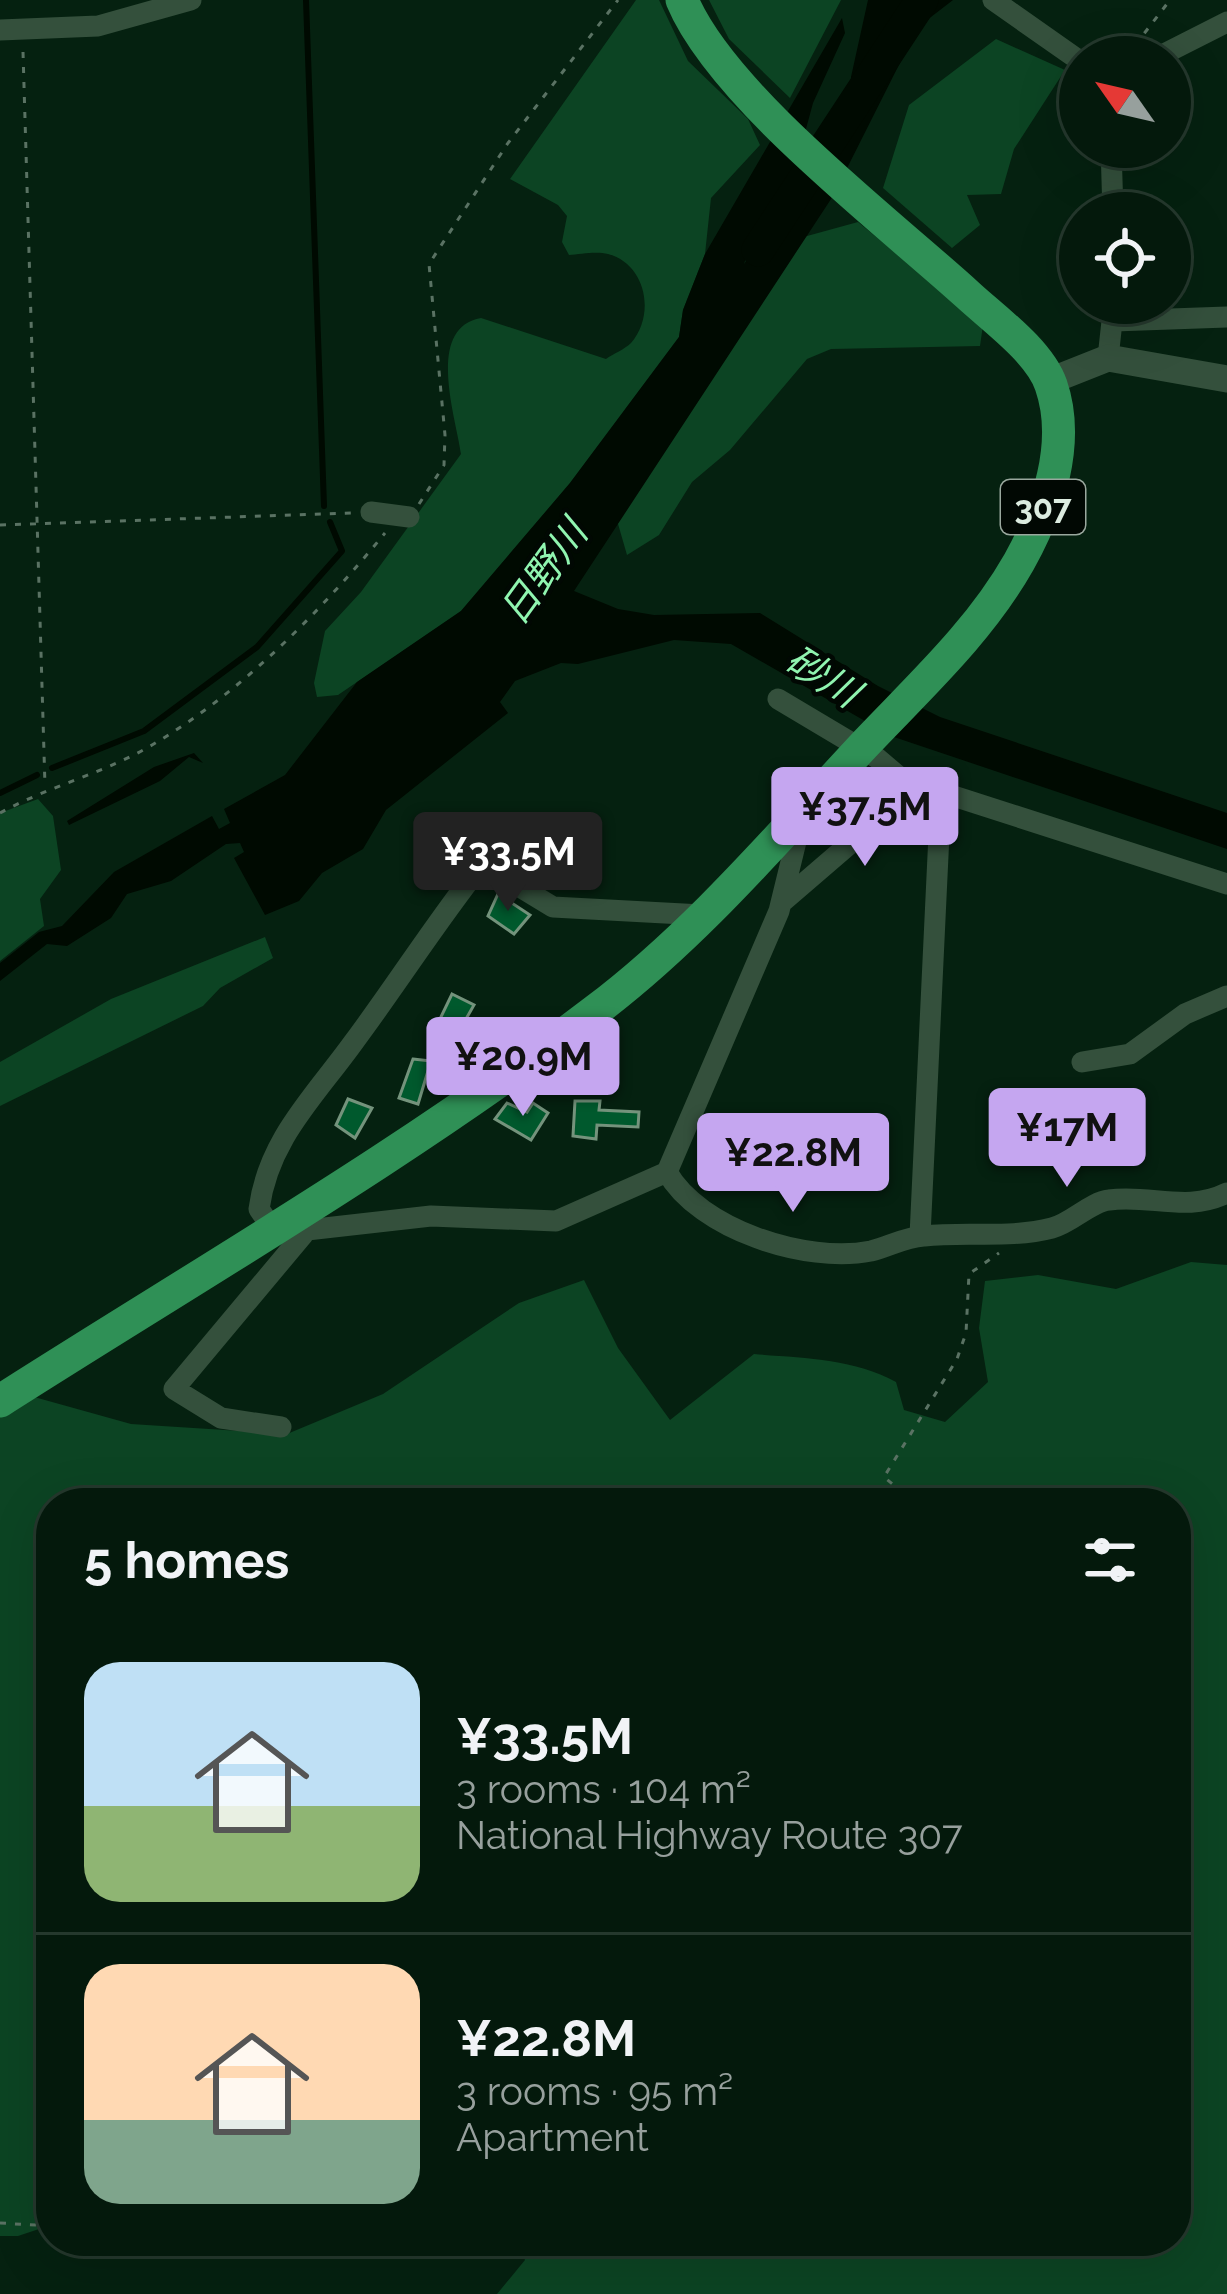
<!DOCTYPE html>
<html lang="en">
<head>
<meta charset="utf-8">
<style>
  :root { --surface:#04190c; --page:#12261a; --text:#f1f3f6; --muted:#97a09d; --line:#25382d; --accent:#c5a6f0 }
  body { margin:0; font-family:Raleway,"Noto Sans JP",sans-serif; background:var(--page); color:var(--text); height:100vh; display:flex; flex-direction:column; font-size:45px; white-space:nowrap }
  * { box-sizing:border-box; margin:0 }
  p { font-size:39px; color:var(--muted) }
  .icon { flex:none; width:66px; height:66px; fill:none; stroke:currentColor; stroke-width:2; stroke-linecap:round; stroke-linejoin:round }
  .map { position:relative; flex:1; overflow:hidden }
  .panel { position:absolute; left:36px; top:1488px; width:1155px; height:768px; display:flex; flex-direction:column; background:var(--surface); border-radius:48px; box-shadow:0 12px 48px #0002,0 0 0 3px var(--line) }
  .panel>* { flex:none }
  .needle { width:78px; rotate:304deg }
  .buttons { position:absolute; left:1059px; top:36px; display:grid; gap:24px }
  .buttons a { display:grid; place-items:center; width:132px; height:132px; border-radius:50%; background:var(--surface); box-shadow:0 12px 48px #0002,0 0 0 3px var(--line); font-size:60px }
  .price { position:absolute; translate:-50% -102px; padding:0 27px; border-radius:12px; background:var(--accent); color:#111; font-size:39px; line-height:78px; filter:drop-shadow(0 3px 6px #0008) }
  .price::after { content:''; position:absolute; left:50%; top:72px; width:36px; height:27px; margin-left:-18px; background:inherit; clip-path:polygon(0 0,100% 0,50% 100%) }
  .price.current { background:#222; color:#fff }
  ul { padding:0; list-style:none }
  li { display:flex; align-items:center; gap:36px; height:300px; padding:0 48px }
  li+li { border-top:3px solid var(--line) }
  li span { display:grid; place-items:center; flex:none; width:336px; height:240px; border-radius:36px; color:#555 }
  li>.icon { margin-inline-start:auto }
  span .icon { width:144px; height:144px; fill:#fffc; stroke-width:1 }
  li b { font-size:51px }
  h2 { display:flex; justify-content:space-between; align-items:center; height:144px; padding:0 48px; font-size:51px }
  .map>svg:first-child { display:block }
</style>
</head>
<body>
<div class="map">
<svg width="1227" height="2294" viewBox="0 0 1227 2294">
  <rect width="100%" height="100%" fill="#052110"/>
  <path fill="#0c4423" d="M636,0h23l29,61 60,58 12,26 -49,53 -6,56 -22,56 -4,27 -109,146 -109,128 -123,84 -21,2 -3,-14 11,-52 36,-39 100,-138c-5,-37 -36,-126 20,-136l125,41c7,-5 19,-10 25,-16 25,-29 15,-79 -23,-89 -11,-3 -28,0 -39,1l-7,-13 5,-26 -9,-11 -48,-26z
    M709,0h132l-51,98 -61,-59z
    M996,39l69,31 -51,79 -13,45 -34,1 13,30 -28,23 -69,-60 26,-83z
    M858,222l125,103 -3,21 -149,3 -24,10 -77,91 -38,32 -33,53 -32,20 -13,-45 164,-266z
    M38,799l15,17 8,54 -21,29 4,27 -44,35v-148z
    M265,937l8,21 -53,30 -17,18 -203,100v-44l111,-63z
    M1191,1262l36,3v1029h-730l28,-34 -8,-19h659v-738h-1125v722l-33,11h-18v-822l27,-19 104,29 156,10 96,-40 136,-91 65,-23 34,68 52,72 84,-66c48,4 99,4 142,28l8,28 41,12 43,-40 -9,-54 6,-47 53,-6 78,14z"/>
  <path fill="#000a01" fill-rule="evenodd" d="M868,0h85l-35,27 -85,169 -259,395 44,18 36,6 106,-2 118,73 62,31 287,96v36l-336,-113 -160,-92 -57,-4 -96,24 -17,-1 -46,18 -15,21 8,11 -122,97 -23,39 -41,24 -23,28 -34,14 -31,-57 10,-6 -4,-9 -14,1 -55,37 -44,13 -16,24 -44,28 -20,-2 -47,37v-18l39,-31 23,-6 52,-54 98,-56 7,13 11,-6 -6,-14 61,-34 72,-93 104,-71 109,-128 109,-146 4,-27 22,-56 137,-236 3,15 -32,70 -16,59 -46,79 -7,23 68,-92 43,-74 -4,-21zM909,6l4,15 -42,67 -6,-10 10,-33z
    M194,753l9,10 -14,-6 -29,24 -91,44 -2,-4 87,-54z"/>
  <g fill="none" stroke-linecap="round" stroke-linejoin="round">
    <path stroke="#000a01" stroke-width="6" d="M306,0l18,506
      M52,768l92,-37 113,-84 85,-96 -12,-29
      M0,793l37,-18"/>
    <path stroke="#000a01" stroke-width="33" d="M758,250l164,-250"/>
  </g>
  <path fill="#00592d" stroke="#74937c" stroke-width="3" d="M498,894l32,21 -16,19 -26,-18z
    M452,994l22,11 -16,28 -19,-12z
    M413,1059l18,2 -13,43 -19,-6z
    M348,1099l24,9 -17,30 -19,-13z
    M575,1101h25l-1,9 40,2 -1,15 -41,-2 -1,14 -23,-3z
    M507,1103l20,9 6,-9 15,10 -17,27 -36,-21z"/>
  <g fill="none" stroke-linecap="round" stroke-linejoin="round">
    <path stroke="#5a7263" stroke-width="3" stroke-dasharray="6 9" stroke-linecap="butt" d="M23,52l22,734
      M1126,57l44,-57
      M419,504l25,-39 1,-30 -16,-171 79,-121 110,-143
      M0,525l352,-12
      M0,813c49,-27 105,-40 152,-68 89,-52 168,-133 233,-212
      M915,1503l-31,-26 73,-118 9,-26 3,-59 30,-21
      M0,2223l51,3"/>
    <path stroke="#34503c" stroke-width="21" d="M993,0l87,61
      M0,30l98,-4 93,-26
      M1158,57l69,-35
      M1111,147l2,66
      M1114,321l113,-4
      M1108,358l6,-55
      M371,512l38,5
      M778,699l99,59 60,51
      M781,903l79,-68 77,-26
      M1082,1062l48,-8 55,-40 42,-18
      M667,1172c32,57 139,92 204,79 17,-4 34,-14 53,-15 43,-5 85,3 128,-8 20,-5 38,-26 57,-28 41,-6 78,13 118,-7
      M292,1215l15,15 124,-14 125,5 111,-49 112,-261 23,-94
      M272,1228l-13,-19c9,-69 55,-112 94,-166 44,-59 83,-121 129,-179l71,43 149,8
      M920,1236l21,-444 286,92
      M281,1427l-60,-9 -47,-29 133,-159"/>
    <path stroke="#34503c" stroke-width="27" d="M1050,381l58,-23 119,21"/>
    <path stroke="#2f9056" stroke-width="33" d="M0,1401c199,-127 407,-247 595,-390 101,-76 185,-176 271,-268 54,-57 114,-112 153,-181 29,-52 52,-119 32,-177 -12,-34 -57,-66 -83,-90 -80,-73 -246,-199 -286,-295"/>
  </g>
  <g text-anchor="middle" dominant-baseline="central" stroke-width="9" stroke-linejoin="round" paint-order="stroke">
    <rect fill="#010803" stroke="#9aa89e" stroke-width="3" x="1001" y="480" width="84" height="54" rx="9"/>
    <g font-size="33" font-weight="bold" fill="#dcece0">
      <text x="1043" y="507">307</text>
    </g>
    <g font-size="39" font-style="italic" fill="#90f5b0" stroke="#010803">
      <text transform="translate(543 572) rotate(-54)">日野川</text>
      <text transform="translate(823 676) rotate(32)">砂川</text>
    </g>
  </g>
</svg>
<div class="buttons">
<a><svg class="needle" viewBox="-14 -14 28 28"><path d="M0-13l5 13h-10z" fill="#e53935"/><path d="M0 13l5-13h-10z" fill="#97a09d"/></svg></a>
<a><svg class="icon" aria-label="locate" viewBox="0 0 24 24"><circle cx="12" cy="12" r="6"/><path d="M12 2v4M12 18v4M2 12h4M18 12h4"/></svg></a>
</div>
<b class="price" style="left:865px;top:869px">¥37.5M</b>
<b class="price current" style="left:508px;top:914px">¥33.5M</b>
<b class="price" style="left:523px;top:1119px">¥20.9M</b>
<b class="price" style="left:1067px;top:1190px">¥17M</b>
<b class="price" style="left:793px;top:1215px">¥22.8M</b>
<section class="panel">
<h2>5 homes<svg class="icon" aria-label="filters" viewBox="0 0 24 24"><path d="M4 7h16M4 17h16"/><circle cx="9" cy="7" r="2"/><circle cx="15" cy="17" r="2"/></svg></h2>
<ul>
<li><span style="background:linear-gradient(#bfe0f5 60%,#8fb573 0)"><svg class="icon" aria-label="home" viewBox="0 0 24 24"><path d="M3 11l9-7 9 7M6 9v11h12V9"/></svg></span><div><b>¥33.5M</b><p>3 rooms · 104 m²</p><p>National Highway Route 307</p></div></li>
<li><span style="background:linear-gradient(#ffd9b3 65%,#7fa58c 0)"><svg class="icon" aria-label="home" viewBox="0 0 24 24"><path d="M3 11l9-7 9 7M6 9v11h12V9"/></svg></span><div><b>¥22.8M</b><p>3 rooms · 95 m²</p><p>Apartment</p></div></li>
</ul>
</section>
</div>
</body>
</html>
